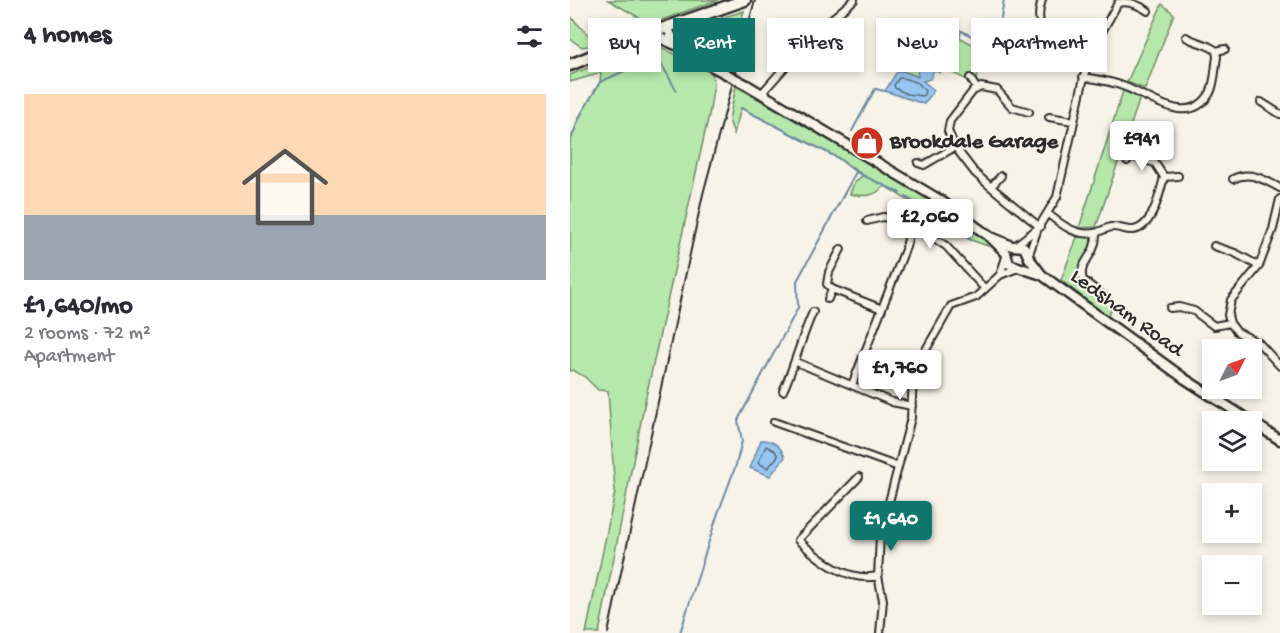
<!DOCTYPE html>
<html lang="en">
<head>
<meta charset="utf-8">
<style>
  :root { --surface:#fff; --page:#f2f2f3; --text:#2b2b33; --muted:#7c7c81; --accent:#0f766e }
  body { margin:0; font-family:"Gochi Hand",sans-serif; background:var(--page); color:var(--text); height:100vh; display:flex; flex-direction:column; font-size:22px; white-space:nowrap }
  * { box-sizing:border-box; margin:0 }
  p { font-size:20px; color:var(--muted) }
  .icon { flex:none; width:33px; height:33px; fill:none; stroke:currentColor; stroke-width:2; stroke-linecap:round; stroke-linejoin:round }
  .map { position:relative; flex:1; overflow:hidden }
  .sheet { display:flex; flex-direction:column; background:var(--surface); width:570px }
  .sheet>* { flex:none }
  .hud { position:absolute; left:18px; top:18px; width:570px; height:54px; display:flex; gap:12px }
  .needle { width:39px; rotate:48deg }
  .buttons { position:absolute; left:632px; top:339px; display:grid; gap:12px }
  .buttons a { display:grid; place-items:center; width:60px; height:60px; border-radius:0px; background:var(--surface); box-shadow:0 3px 9px #0003; font-size:30px }
  .price { position:absolute; translate:-50% -51px; padding:0 14px; border-radius:6px; background:#fff; color:#222; font-size:20px; line-height:39px; filter:drop-shadow(0 2px 3px #0008) }
  .price::after { content:''; position:absolute; left:50%; top:36px; width:18px; height:14px; margin-left:-9px; background:inherit; clip-path:polygon(0 0,100% 0,50% 100%) }
  .price.on { background:var(--accent); color:#fff }
  ul { padding:0; list-style:none }
  li { display:grid; align-content:center; gap:12px; height:318px; padding:0 24px }
  li span { display:grid; place-items:center; height:186px; border-radius:0px; color:#555 }
  li>.icon { margin-inline-start:auto }
  span .icon { width:108px; height:108px; fill:#fffc; stroke-width:1 }
  li b { font-size:26px }
  h2 { display:flex; justify-content:space-between; align-items:center; height:72px; padding:0 24px; font-size:26px }
  .chip { padding:0 21px; border-radius:0px; background:var(--surface); box-shadow:0 3px 9px #0003; font-size:21px; line-height:54px }
  .chip.on { background:var(--accent); color:#fff }
  main { display:flex; flex:1; min-height:0 }
  .map>svg:first-child { display:block }
</style>
</head>
<body>
<main>
<section class="sheet">
<h2>4 homes<svg class="icon" aria-label="filters" viewBox="0 0 24 24"><path d="M4 7h16M4 17h16"/><circle cx="9" cy="7" r="2"/><circle cx="15" cy="17" r="2"/></svg></h2>
<ul>
<li><span style="background:linear-gradient(#ffd9b3 65%,#9aa5b1 0)"><svg class="icon" aria-label="home" viewBox="0 0 24 24"><path d="M3 11l9-7 9 7M6 9v11h12V9"/></svg></span><div><b>£1,640/mo</b><p>2 rooms · 72 m²</p><p>Apartment</p></div></li>
</ul>
</section>
<div class="map">
<svg width="710" height="633" viewBox="0 0 710 633">
  <rect width="100%" height="100%" fill="#f7f3e8"/>
  <filter id="ink" filterUnits="userSpaceOnUse"><feTurbulence type="fractalNoise" baseFrequency=".0167" numOctaves="2"/><feDisplacementMap in="SourceGraphic" scale="12" xChannelSelector="R" yChannelSelector="G"/><feConvolveMatrix kernelMatrix="1 2 1 2 8 2 1 2 1" color-interpolation-filters="sRGB"/></filter>
  <g filter="url(#ink)">
    <path fill="#b5e8aa" stroke="#708a6a" stroke-width="1.5" d="M38,0h110l-130,46 -6,1 -12,-8v-23l19,20 51,-18z
      M592,4l12,10 -29,75 -18,-7z
      M174,11l-17,56c-8,-5 -18,-9 -24,-16 -25,-25 26,-35 41,-40z
      M384,26l8,5 -3,6 28,15 -11,27 -2,-4 -9,4 -22,-11 -3,5 -6,-3 -2,-5 -14,12 -16,-6 7,-17 -16,-13 18,-14 25,7z
      M81,42l61,31 2,10 -4,27 -65,291 -46,232h-13l29,-141 -7,-101 -10,-1 -13,-13 -12,-7 -3,1v-229l10,-26 20,-34 1,-9 -31,9v-7z
      M166,86l191,111 57,42 4,7 -17,-6 -86,-54c-12,11 -18,11 -35,8l4,-11 9,-8 -25,-17 -97,-50 -7,26 -5,-14z
      M553,91l17,7 -44,129 -17,1z
      M507,237h13c4,17 -12,24 -12,40l23,24 3,2 7,-5 4,4 -8,15 -46,-37z"/>
    <path fill="#98c6f3" stroke="#6c88a3" stroke-width="1.5" d="M323,41l16,13 2,9 -8,8 15,6 -1,-9 5,-7 10,4 2,5 -4,9 -7,2 11,9 -10,14 -39,-13 11,-18 6,-2 -23,-14 2,-9 5,-6z
      M191,440c13,0 19,6 24,17l-15,19 -20,-8z"/>
    <g fill="none" stroke-linecap="round" stroke-linejoin="round">
      <path stroke="#57697b" stroke-width="1.5" d="M333,78l15,5 7,8 -2,5 -16,-2 -12,-6 -1,-3 5,-7z
        M196,446l9,5 3,5 -10,12 -10,-5z"/>
      <path stroke="#6c88a3" stroke-width="2" d="M392,31l34,18 8,-49
        M171,108l97,50 18,14
        M282,131l23,-42 10,2
        M0,142l10,-26 20,-34 42,-19 20,2 14,25
        M336,197l65,43
        M110,633l37,-117 19,-51 6,-24 -4,-21 60,-112 -1,-27 59,-109 44,21"/>
      <defs>
        <path id="minor" d="M472,0c-13,40 20,44 47,55
          M616,37c9,6 24,7 30,14l9,-2
          M513,77c15,2 31,5 45,11 25,11 62,39 82,5 5,-10 5,-25 7,-36l-1,-6
          M400,78l7,11
          M192,93l54,-61 38,-32
          M691,102l19,12
          M479,117l24,4
          M561,156l24,7 9,14
          M557,161l4,-11
          M348,163l6,2 31,-18
          M431,176l-10,11 49,40
          M663,179c17,-9 32,1 47,9
          M421,187l-16,-14 -20,-26 -7,-16 2,-10 23,-30 8,-4 16,3 15,17 17,5
          M710,199l-7,30 -14,37 -28,34 -3,15 2,8 7,9 22,11 21,23
          M478,214c14,11 30,24 50,18 4,-1 8,-4 13,-5 8,-1 15,4 22,3 20,-2 27,-38 31,-53l14,-1
          M297,221l16,-4 8,1 19,13 13,1 11,6 12,8 39,43
          M526,233c1,24 -19,29 -13,47l24,19
          M446,245l21,-16
          M644,246l21,7 24,13
          M459,254l9,-26 19,-31 32,-142 29,-52c11,-3 21,2 30,8
          M430,275l6,-18
          M262,289l50,20
          M258,299l4,-10 -5,-5 2,-12 12,-23
          M600,308l9,-1 15,4 20,15 16,-3
          M226,362l96,40 20,4
          M282,385l54,-138 4,-16
          M213,391c12,-26 18,-53 30,-79
          M204,422l122,44
          M289,477l-61,63c21,19 49,43 80,36
          M310,633l3,-33 -5,-24 2,-40 31,-118 2,-42 3,-9 35,-61 25,-9 24,-22 18,-7"/>
        <path id="secondary" d="M107,23l13,28
          M98,26c2,20 28,32 45,41
          M79,33l27,12
          M120,52l4,-20 14,-20
          M177,85l193,115 50,37 16,16 3,11 33,11 143,104 95,61
          M423,238l19,8 12,1 5,11 12,16"/>
        <path id="trunk" d="M0,65l60,-25 115,-40"/>
      </defs>
      <use href="#minor" stroke="#2b2b2b" stroke-width="10"/>
      <use href="#secondary" stroke="#2b2b2b" stroke-width="13"/>
      <use href="#trunk" stroke="#2b2b2b" stroke-width="15"/>
      <use href="#minor" stroke="#f7f3e8" stroke-width="6"/>
      <use href="#secondary" stroke="#f7f3e8" stroke-width="8"/>
      <use href="#trunk" stroke="#f7f3e8" stroke-width="10"/>
      <path stroke="#2b2b2b" stroke-width="2" d="M38,633l95,-439 52,-194"/>
      <defs>
        <path id="secondary-bridge" d="M143,67l34,18"/>
      </defs>
      <use href="#secondary-bridge" stroke="#2b2b2b" stroke-width="13" stroke-linecap="butt"/>
      <use href="#secondary-bridge" stroke="#f7f3e8" stroke-width="8"/>
    </g>
  </g>
  <defs>
    <symbol id="shop-disc" viewBox="-11 -11 22 22"><circle r="9.5" fill="#c8321e" stroke="#f7f3e8"/><path d="M-5-2.5h2.3a2.7 3.5 0 0 1 5.4 0H5L5.5 6h-11ZM-1.5-2.5h3a1.5 2.3 0 0 0-3 0Z" fill="#fff"/></symbol>
  </defs>
  <g fill-rule="evenodd">
    <use href="#shop-disc" x="278" y="124" width="38" height="38"/>
  </g>
  <g text-anchor="middle" dominant-baseline="central" stroke-width="4.5" stroke-linejoin="round" paint-order="stroke">
    <g font-size="22" font-weight="bold" fill="#2b2b2b" stroke="#f7f3e8" text-anchor="start">
      <text x="320" y="143">Brookdale Garage</text>
    </g>
    <g font-size="22" fill="#2b2b2b" stroke="#f7f3e8">
      <text transform="translate(556 314) rotate(36)">Ledsham Road</text>
    </g>
  </g>
</svg>
<div class="buttons">
<a><svg class="needle" viewBox="-14 -14 28 28"><path d="M0-13l5 13h-10z" fill="#e53935"/><path d="M0 13l5-13h-10z" fill="#7c7c81"/></svg></a>
<a><svg class="icon" aria-label="layers" viewBox="0 0 24 24"><path d="M12 4l9 5-9 5-9-5zM3 14l9 5 9-5"/></svg></a>
<a>+</a>
<a>−</a>
</div>
<b class="price" style="left:572px;top:172px">£941</b>
<b class="price" style="left:360px;top:250px">£2,060</b>
<b class="price" style="left:330px;top:401px">£1,760</b>
<b class="price on" style="left:321px;top:552px">£1,640</b>
<div class="hud">
<a class="chip">Buy</a>
<a class="chip on">Rent</a>
<a class="chip">Filters</a>
<a class="chip">New</a>
<a class="chip">Apartment</a>
</div>
</div>
</main>
</body>
</html>
